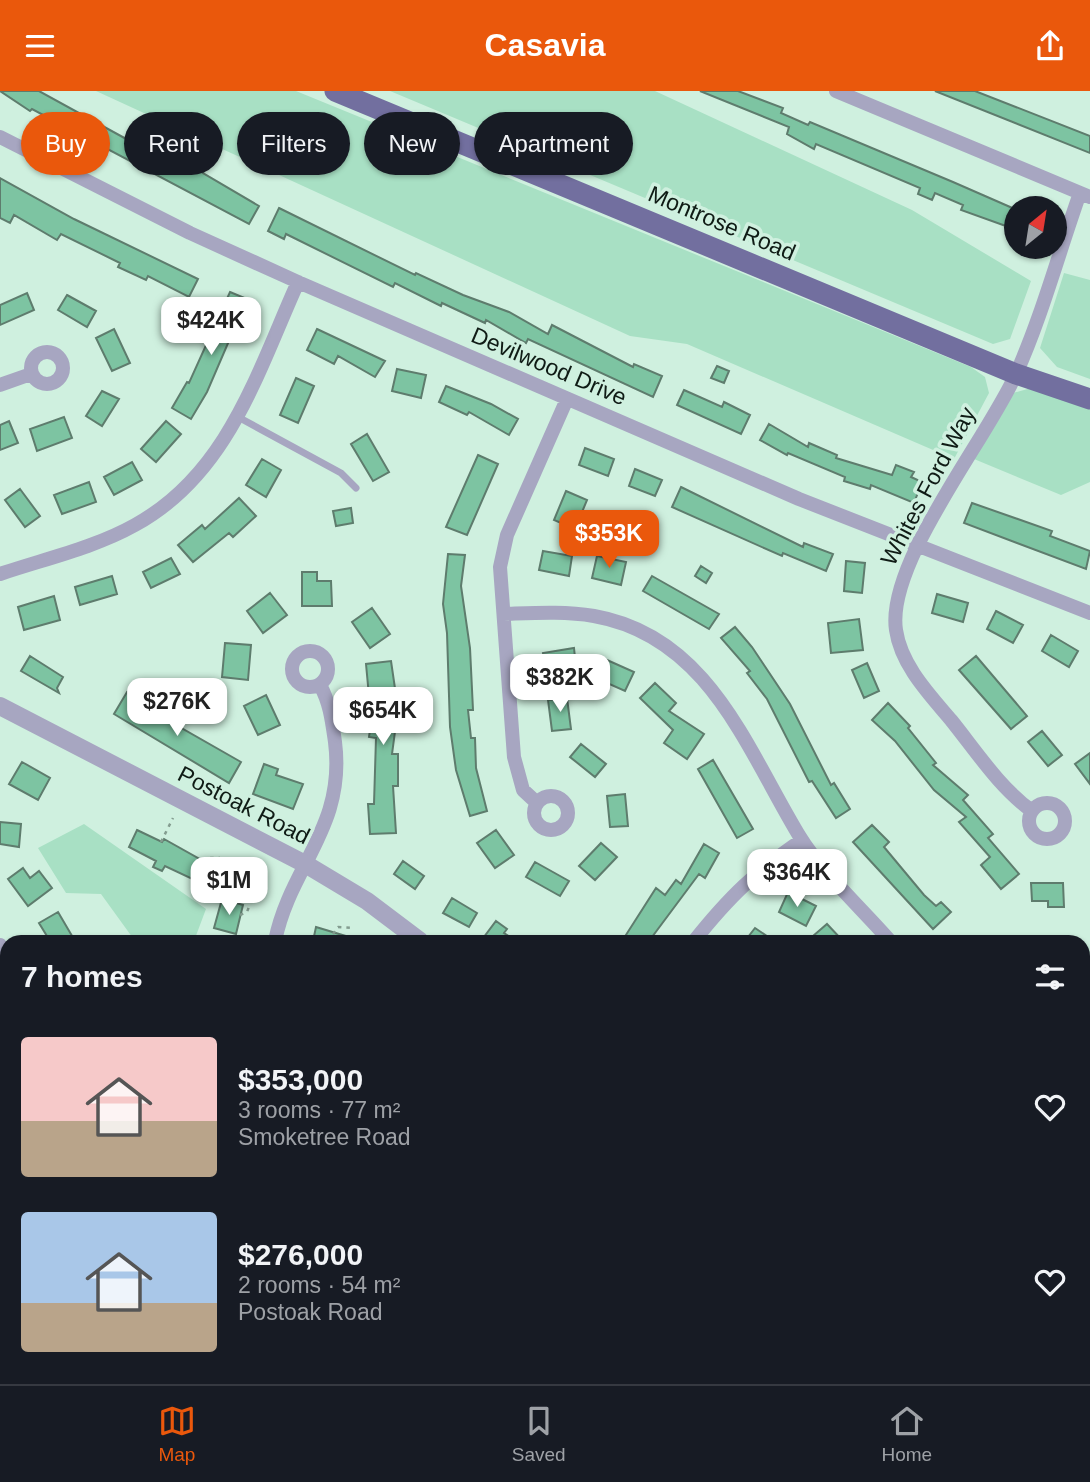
<!DOCTYPE html>
<html lang="en">
<head>
<meta charset="utf-8">
<style>
  :root { --surface:#171b24; --page:#242831; --text:#f1f3f6; --muted:#9ea1a6; --line:#363941; --accent:#ea580c }
  body { margin:0; font-family:Arial,sans-serif; background:var(--page); color:var(--text); height:100vh; display:flex; flex-direction:column; font-size:26px; white-space:nowrap }
  * { box-sizing:border-box; margin:0 }
  p { font-size:23px; color:var(--muted) }
  .icon { flex:none; width:38px; height:38px; fill:none; stroke:currentColor; stroke-width:2; stroke-linecap:round; stroke-linejoin:round }
  .map { position:relative; flex:1; overflow:hidden }
  .sheet { position:absolute; left:0px; top:844px; width:1090px; height:450px; display:flex; flex-direction:column; background:var(--surface); border-radius:21px 21px 0 0; box-shadow:0 2px 5px #0004 }
  .sheet>* { flex:none }
  .hud { position:absolute; left:21px; top:21px; width:700px; height:63px; display:flex; gap:14px }
  .needle { width:46px; rotate:30deg }
  .controls { position:absolute; left:1004px; top:105px; display:grid; gap:14px }
  .controls a { display:grid; place-items:center; width:63px; height:63px; border-radius:50%; background:var(--surface); box-shadow:0 2px 5px #0004; font-size:35px }
  .price { position:absolute; translate:-50% -60px; padding:0 16px; border-radius:14px; background:#fff; color:#222; font-size:23px; line-height:46px; filter:drop-shadow(0 2px 4px #0008) }
  .price::after { content:''; position:absolute; left:50%; top:42px; width:21px; height:16px; margin-left:-10px; background:inherit; clip-path:polygon(0 0,100% 0,50% 100%) }
  .price.selected { background:var(--accent); color:#fff }
  ul { padding:0; list-style:none }
  li { display:flex; align-items:center; gap:21px; height:175px; padding:0 21px }
  li span { display:grid; place-items:center; flex:none; width:196px; height:140px; border-radius:7px; color:#555 }
  li>.icon { margin-inline-start:auto }
  span .icon { width:84px; height:84px; fill:#fffc; stroke-width:1 }
  li b { font-size:30px }
  h2 { display:flex; justify-content:space-between; align-items:center; height:84px; padding:0 21px; font-size:30px }
  .pill { padding:0 24px; border-radius:32px; background:var(--surface); box-shadow:0 2px 5px #0004; font-size:24px; line-height:63px }
  .pill.selected { background:var(--accent); color:#fff }
  header { display:flex; justify-content:space-between; align-items:center; height:91px; padding:0 21px; background:var(--accent); color:#fff; font-size:32px; font-weight:700 }
  .dock { display:flex; justify-content:space-around; align-items:center; height:98px; border-top:2px solid var(--line); background:var(--surface); font-size:19px; color:var(--muted) }
  .dock a { display:grid; justify-items:center; gap:4px }
  .dock .selected { color:var(--accent) }
  .map>svg:first-child { display:block }
</style>
</head>
<body>
<header><svg class="icon" aria-label="menu" viewBox="0 0 24 24"><path d="M4 6h16M4 12h16M4 18h16"/></svg>Casavia<svg class="icon" aria-label="share" viewBox="0 0 24 24"><path d="M12 15V3M7 8l5-5 5 5M5 13v7h14v-7"/></svg></header>
<div class="map">
<svg width="1090" height="1293" viewBox="0 0 1090 1293">
  <rect width="100%" height="100%" fill="#cff0df"/>
  <path fill="#a8e0c4" d="M96,0h200l675,276 14,10 4,16 -35,66 -267,-115 -57,-8z
    M390,0h265l257,119 119,71 -21,58 -17,5z
    M1064,182l26,7v99l-33,-12 -17,-19z
    M1031,297l59,20v74l-29,13 -87,-36 39,-66z
    M84,733l122,85 -12,32h-59l-34,-47 -35,-1 -28,-45z
    M203,1286h95l2,7h-93z"/>
  <path fill="#7dc4a2" stroke="#5e7c6d" stroke-width="2" d="M0,0h39l100,55 1,-2 47,23 4,-8 15,8 -3,6 56,33 -10,18 -217,-115 -2,2z
    M700,0h38l45,17 -2,5 27,12 2,-3 143,60 64,28v20l-56,-20 2,-5 -28,-12 -3,7 -14,-6 2,-6 -104,-44 -2,5 -27,-15 2,-7z
    M935,0h40l115,45v17z
    M0,87l74,41 124,60 -9,18 -41,-21 -2,4 -28,-13 2,-4 -59,-29 -4,6 -43,-25 -4,8 -10,-5z
    M279,117l136,67 1,-2 47,22 46,17 39,22 4,-9 81,42 1,-3 28,12 -9,21 -125,-58 -2,4 -40,-23 -1,3 -43,-20 -1,3 -46,-23 -2,4 -107,-53 -2,5 -16,-8z
    M230,201l17,7 -40,93 -16,27 -19,-11 15,-26 2,1z
    M27,202l7,17 -34,15v-20z
    M67,204l29,16 -9,16 -29,-17z
    M114,238l16,34 -18,8 -16,-33z
    M317,238l68,32 -10,16 -37,-21 -4,8 -27,-14z
    M717,275l12,5 -5,12 -13,-5z
    M397,278l29,6 -5,23 -29,-7z
    M296,287l18,8 -16,37 -18,-8z
    M446,295l45,18 27,15 -9,16 -40,-23 -2,3 -28,-13z
    M684,299l38,17 2,-5 26,13 -9,19 -64,-29z
    M102,300l17,8 -17,27 -16,-10z
    M64,326l8,21 -35,13 -7,-22z
    M9,330l9,22 -18,7v-25z
    M166,330l15,13 -25,28 -15,-13z
    M769,333l39,23 1,-4 28,12 -1,3 56,17 4,-10 18,7 -3,5 11,5 -8,21 -43,-18 -1,4 -26,-8 1,-4 -57,-24 -1,2 -27,-15z
    M367,343l22,38 -16,9 -22,-37z
    M585,357l29,11 -6,17 -29,-11z
    M478,364l20,9 -31,71 -21,-8z
    M262,368l19,11 -15,27 -20,-12z
    M132,371l10,18 -28,15 -10,-18z
    M635,378l27,11 -7,16 -26,-10z
    M89,391l7,20 -34,12 -8,-19z
    M681,396l122,60 1,-4 29,11 -7,17 -43,-18 -1,3 -110,-49z
    M20,398l20,27 -15,11 -20,-27z
    M566,400l21,9 -12,29 -21,-9z
    M239,407l17,18 -23,21 -4,-4 -36,29 -15,-17 24,-20 3,4z
    M972,412l80,28 -2,5 40,15 -4,18 -122,-46z
    M351,417l2,15 -17,3 -3,-15z
    M543,460l29,5 -3,20 -30,-6z
    M448,463l17,1 -4,31 9,62 3,62h-5l3,28h4l1,30 11,43 -17,5 -14,-46 -6,-43 -3,-94 -4,-29z
    M597,465l29,6 -5,23 -29,-7z
    M171,467l9,16 -29,14 -8,-16z
    M846,470l19,2 -3,30 -18,-2z
    M701,475l11,7 -6,10 -11,-7z
    M302,481h15v9h14l1,25h-30z
    M112,485l5,18 -37,11 -5,-18z
    M652,485l67,38 -10,15 -66,-38z
    M270,502l17,22 -24,18 -16,-22z
    M937,503l31,9 -5,19 -31,-9z
    M54,505l6,24 -36,10 -6,-23z
    M372,517l18,26 -20,14 -18,-26z
    M996,520l27,14 -10,18 -26,-14z
    M859,528l4,31 -32,3 -3,-30z
    M735,536l17,20 38,57 41,81 3,-2 16,26 -14,9 -24,-37 -3,1 -42,-83 -20,-26 3,-2 -29,-33z
    M1051,544l27,16 -9,16 -27,-16z
    M225,552l26,2 -3,35 -26,-3z
    M574,557l2,19 -30,5 -3,-19z
    M30,565l33,21 -6,11 2,5 -38,-22z
    M976,565l51,60 -16,13 -52,-59z
    M607,569l27,12 -9,19 -27,-12z
    M391,570l7,48 -6,45h6v32h-5l3,47 -26,1 -2,-30h6l2,-66 -7,-1 6,-42 -6,1 -3,-32z
    M867,572l12,28 -15,7 -12,-28z
    M655,592l21,20 -7,8 35,23 -17,25 -23,-16 9,-13 -33,-32z
    M127,601l32,18 -2,4 84,48 -12,21 -115,-69z
    M266,604l14,30 -22,10 -14,-29z
    M567,607l4,31 -19,2 -4,-31z
    M888,612l22,23 -2,2 28,35 -3,2 35,30 -5,5 30,34 -5,4 31,36 -18,15 -20,-24 9,-8 -31,-35 7,-5 -32,-27 -39,-49 -23,-21z
    M1042,640l20,24 -14,11 -20,-24z
    M581,653l25,20 -11,13 -25,-20z
    M1090,662v31l-15,-20z
    M713,669l40,69 -16,9 -39,-69z
    M22,671l28,16 -12,22 -29,-16z
    M264,673l14,5 -2,6 27,9 -10,25 -40,-15z
    M625,703l3,32 -18,1 -3,-31z
    M0,731l21,2 -2,23 -19,-3z
    M872,734l17,17 -5,5 40,48 12,11 5,-4 10,10 -18,17 -80,-87z
    M137,739l25,12 2,-3 48,27 -9,18 -38,-18 -3,5 -9,-4 3,-6 -27,-14z
    M496,739l18,25 -19,13 -18,-25z
    M601,752l16,14 -22,23 -16,-14z
    M704,753l15,9 -14,25 -6,-4 -50,67h-19l-6,-3 32,-50 9,7 11,-15 5,4z
    M403,770l21,15 -9,13 -21,-15z
    M535,771l34,19 -9,15 -34,-19z
    M23,777l7,10 9,-7 13,17 -24,18 -20,-27z
    M1031,792h32l1,24h-16v-6h-16z
    M788,801l28,14 -10,20 -27,-14z
    M452,807l25,15 -8,14 -26,-14z
    M222,808l21,6 -7,29 -22,-6z
    M58,821l17,29h-25l-11,-18z
    M496,830l11,8 -3,4 12,8h-35z
    M827,833l16,17h-25l-5,-5z
    M316,836l33,10 -1,4h-35z
    M755,837l19,13h-29z"/>
  <g fill="none" stroke-linecap="round" stroke-linejoin="round">
    <path stroke="#849d90" stroke-width="2.5" stroke-dasharray="3.5 5" stroke-linecap="butt" d="M161,751l12,-24
      M204,772l4,-5h12
      M240,824l7,-3 3,-8
      M333,843l5,-7 14,1
      M719,1286l2,4
      M494,1287l2,-1
      M342,1288l2,-2"/>
    <path stroke="#a7a6c1" stroke-width="7" d="M238,326l103,56 15,15"/>
    <path stroke="#a7a6c1" stroke-width="14" d="M836,0l254,106
      M0,46l190,96 108,49 501,217 291,114
      M31 277a16 16 0 1 1 32 0a16 16 0 1 1-32 0Z
      M0,294l31,-11
      M0,483c44,-15 94,-26 135,-49 93,-51 122,-152 163,-243
      M504,523c30,-1 60,-3 90,2 115,20 153,134 206,221 20,33 64,74 90,104
      M292 578a18 18 0 1 1 36 0a18 18 0 1 1-36 0Z
      M534 722a17 17 0 1 1 34 0a17 17 0 1 1-34 0Z
      M537,712l-14,-13 -9,-33 -14,-190 7,-32 60,-136
      M1029 730a18 18 0 1 1 36 0a18 18 0 1 1-36 0Z
      M1032,720c-33,-24 -56,-60 -81,-91 -22,-26 -50,-55 -55,-90 -10,-67 91,-191 120,-256 26,-58 43,-122 64,-181
      M275,850c15,-75 71,-113 60,-199 -3,-21 -5,-39 -15,-57
      M694,850c36,-45 60,-68 108,-101
      M0,854l7,14
      M1083,940l7,-5
      M0,942l7,-2
      M1083,1072l7,8
      M1083,1172l7,-9
      M387,1286l4,7
      M563,1286v7
      M101,1293l4,-7
      M594,1293l20,-7"/>
    <path stroke="#a7a6c1" stroke-width="18" d="M0,615l307,159 60,36 53,40
      M989,1286l9,7"/>
    <path stroke="#726f9f" stroke-width="21" d="M335,0l681,283 74,25"/>
  </g>
  <g text-anchor="middle" dominant-baseline="central" stroke-width="7" stroke-linejoin="round" paint-order="stroke">
    <g font-size="23" fill="#0f1b15" stroke="#cff0df">
      <text transform="translate(722 132) rotate(23)">Montrose Road</text>
      <text transform="translate(549 275) rotate(23)">Devilwood Drive</text>
      <text transform="translate(928 395) rotate(-62)">Whites Ford Way</text>
      <text transform="translate(244 714) rotate(27)">Postoak Road</text>
    </g>
  </g>
</svg>
<div class="controls">
<a><svg class="needle" viewBox="-14 -14 28 28"><path d="M0-13l5 13h-10z" fill="#e53935"/><path d="M0 13l5-13h-10z" fill="#9ea1a6"/></svg></a>
</div>
<b class="price" style="left:211px;top:266px">$424K</b>
<b class="price selected" style="left:609px;top:479px">$353K</b>
<b class="price" style="left:560px;top:623px">$382K</b>
<b class="price" style="left:177px;top:647px">$276K</b>
<b class="price" style="left:383px;top:656px">$654K</b>
<b class="price" style="left:797px;top:818px">$364K</b>
<b class="price" style="left:229px;top:826px">$1M</b>
<div class="hud">
<a class="pill selected">Buy</a>
<a class="pill">Rent</a>
<a class="pill">Filters</a>
<a class="pill">New</a>
<a class="pill">Apartment</a>
</div>
<section class="sheet">
<h2>7 homes<svg class="icon" aria-label="filters" viewBox="0 0 24 24"><path d="M4 7h16M4 17h16"/><circle cx="9" cy="7" r="2"/><circle cx="15" cy="17" r="2"/></svg></h2>
<ul>
<li><span style="background:linear-gradient(#f6c9c9 60%,#b9a48a 0)"><svg class="icon" aria-label="home" viewBox="0 0 24 24"><path d="M3 11l9-7 9 7M6 9v11h12V9"/></svg></span><div><b>$353,000</b><p>3 rooms · 77 m²</p><p>Smoketree Road</p></div><svg class="icon" aria-label="heart" viewBox="0 0 24 24"><path d="M12 20l-8-8c-3-5 5-10 8-4 3-6 11-1 8 4z"/></svg></li>
<li><span style="background:linear-gradient(#a9c7e8 65%,#b9a48a 0)"><svg class="icon" aria-label="home" viewBox="0 0 24 24"><path d="M3 11l9-7 9 7M6 9v11h12V9"/></svg></span><div><b>$276,000</b><p>2 rooms · 54 m²</p><p>Postoak Road</p></div><svg class="icon" aria-label="heart" viewBox="0 0 24 24"><path d="M12 20l-8-8c-3-5 5-10 8-4 3-6 11-1 8 4z"/></svg></li>
</ul>
</section>
</div>
<nav class="dock">
<a class="selected"><svg class="icon" aria-label="map" viewBox="0 0 24 24"><path d="M3 6l6-2 6 2 6-2v14l-6 2-6-2-6 2zM9 4v14M15 6v14"/></svg>Map</a>
<a><svg class="icon" aria-label="saved" viewBox="0 0 24 24"><path d="M7 4h10v16l-5-4-5 4z"/></svg>Saved</a>
<a><svg class="icon" aria-label="home" viewBox="0 0 24 24"><path d="M3 11l9-7 9 7M6 9v11h12V9"/></svg>Home</a>
</nav>
</body>
</html>
